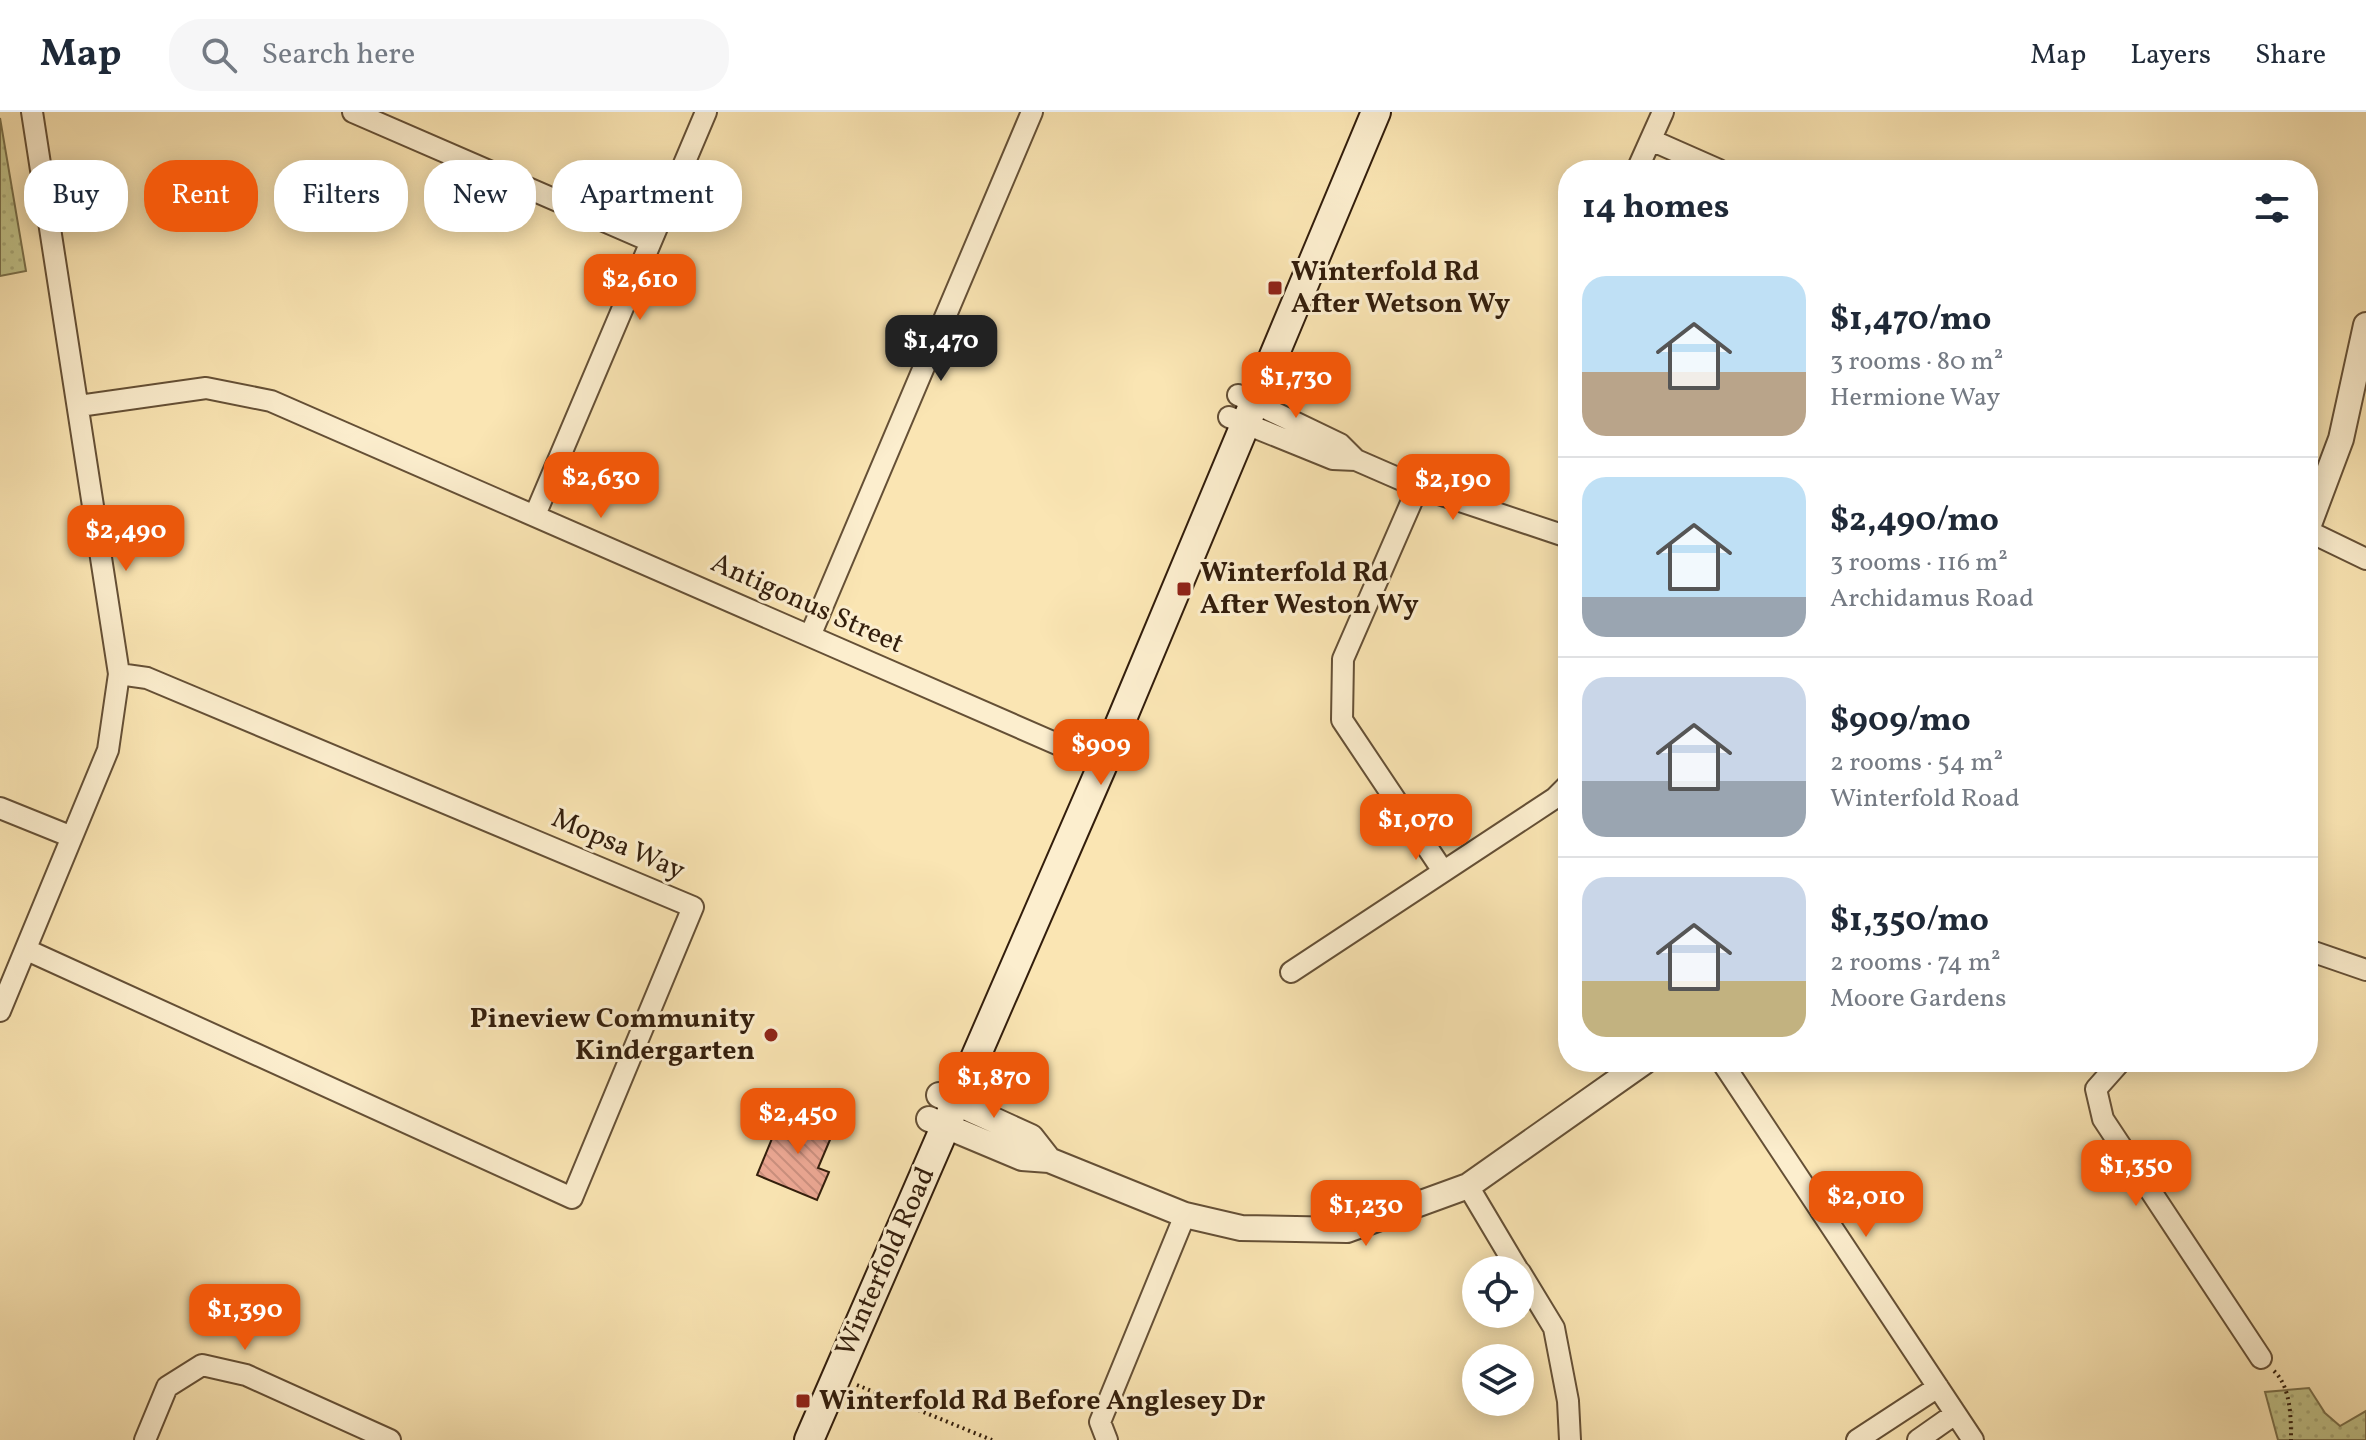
<!DOCTYPE html>
<html lang="en">
<head>
<meta charset="utf-8">
<style>
  :root { --surface:#fff; --page:#f6f6f7; --text:#1f2937; --muted:#747a83; --line:#e0e1e3; --accent:#ea580c }
  body { margin:0; font-family:Vollkorn,serif; background:var(--page); color:var(--text); height:100vh; display:flex; flex-direction:column; font-size:30px; white-space:nowrap }
  * { box-sizing:border-box; margin:0 }
  p { font-size:26px; color:var(--muted) }
  .icon { flex:none; width:44px; height:44px; fill:none; stroke:currentColor; stroke-width:2; stroke-linecap:round; stroke-linejoin:round }
  .map { position:relative; flex:1; overflow:hidden }
  .drawer { position:absolute; left:1558px; top:48px; width:760px; height:912px; display:flex; flex-direction:column; background:var(--surface); border-radius:32px; box-shadow:0 4px 20px #0003 }
  .drawer>* { flex:none }
  .guide { position:absolute; left:24px; top:48px; width:760px; height:72px; display:flex; gap:16px }
  .tools { position:absolute; left:1462px; top:1144px; display:grid; gap:16px }
  .tools a { display:grid; place-items:center; width:72px; height:72px; border-radius:50%; background:var(--surface); box-shadow:0 4px 20px #0003; font-size:40px }
  .price { position:absolute; translate:-50% -68px; padding:0 18px; border-radius:16px; background:var(--accent); color:#fff; font-size:26px; line-height:52px; filter:drop-shadow(0 2px 4px #0008) }
  .price::after { content:''; position:absolute; left:50%; top:48px; width:24px; height:18px; margin-left:-12px; background:inherit; clip-path:polygon(0 0,100% 0,50% 100%) }
  .price.selected { background:#222; color:#fff }
  ul { padding:0; list-style:none }
  li { display:flex; align-items:center; gap:24px; height:200px; padding:0 24px }
  li+li { border-top:2px solid var(--line) }
  li span { display:grid; place-items:center; flex:none; width:224px; height:160px; border-radius:24px; color:#555 }
  li>.icon { margin-inline-start:auto }
  span .icon { width:96px; height:96px; fill:#fffc; stroke-width:1 }
  li b { font-size:34px }
  h2 { display:flex; justify-content:space-between; align-items:center; height:96px; padding:0 24px; font-size:34px }
  .pill { padding:0 28px; border-radius:32px; background:var(--surface); box-shadow:0 4px 20px #0003; font-size:28px; line-height:72px }
  .pill.selected { background:var(--accent); color:#fff }
  header { display:flex; align-items:center; gap:48px; box-sizing:border-box; height:112px; padding:0 40px; background:var(--surface); border-bottom:2px solid var(--line) }
  header strong { font-size:38px }
  nav { display:flex; gap:44px; margin-inline-start:auto; font-size:28px }
  .search { width:560px; height:72px; background:var(--page); display:flex; align-items:center; gap:20px; box-sizing:border-box; padding:0 28px; border-radius:32px; color:var(--muted); font-size:30px }
  .map>svg:first-child { display:block }
</style>
</head>
<body>
<header>
<strong>Map</strong>
<div class="search"><svg class="icon" aria-label="search" viewBox="0 0 24 24"><circle cx="10" cy="10" r="6"/><path d="M15 15l6 6"/></svg>Search here</div>
<nav><a>Map</a><a>Layers</a><a>Share</a></nav>
</header>
<div class="map">
<svg width="2366" height="1328" viewBox="0 0 2366 1328">
  <defs>
    <pattern id="park-dots" width="8" height="8" patternUnits="userSpaceOnUse" patternTransform="scale(2)"><rect width="8" height="8" fill="#c1c38a"/><path d="M2 2h.1M6 6h.1" fill="none" stroke="#a6a776" stroke-width="1.8" stroke-linecap="round"/></pattern>
    <pattern id="building-back-hatch" width="6" height="6" patternUnits="userSpaceOnUse" patternTransform="scale(2)"><rect width="6" height="6" fill="#eba793"/><path d="M-1 5l2 2M0 0l6 6M5-1l2 2" fill="none" stroke="#ca8f7e"/></pattern>
  </defs>
  <rect width="100%" height="100%" fill="#fae5b3"/>
  <filter id="stains"><feTurbulence type="fractalNoise" baseFrequency=".0025" numOctaves="4"/><feColorMatrix values="0 0 0 0 .2 0 0 0 0 .09 0 0 0 0 .02 0 0 0 .5 -.17"/></filter>
  <radialGradient id="worn" r=".72"><stop offset=".6" stop-color="#630" stop-opacity="0"/><stop offset="1" stop-color="#630" stop-opacity=".3"/></radialGradient>
  <path fill="url(#park-dots)" stroke="#7a704b" stroke-width="2" d="M0,6l26,153 -26,5z
    M2309,1276l16,25 15,13 26,-15v29h-88l-13,-48z"/>
  <path fill="url(#building-back-hatch)" stroke="#331e0c" stroke-width="2" d="M805,1003l30,13 -17,40 11,4 -12,28 -60,-25 23,-56 20,8z"/>
  <g fill="none" stroke-linecap="round" stroke-linejoin="round">
    <defs>
      <path id="minor" d="M353,0l297,129
        M1651,28l68,30
        M1637,58l26,-58
        M1238,283l102,49 16,16 62,27 150,50
        M79,294l127,-18 65,13 832,363
        M1229,305l104,42 23,1
        M1418,375l-75,172 -1,61 101,151
        M535,403l171,-403
        M2308,419l58,28
        M810,524l222,-524
        M0,696l72,29
        M27,838l545,248 121,-291 -546,-229 -28,-4
        M2308,838l58,20
        M1291,860l264,-174 13,-13
        M0,899l108,-261 11,-76 -87,-562
        M1722,950l251,378
        M2120,950l-24,27 7,30 158,239
        M1468,1074l50,84
        M1520,1160l34,56 14,73 2,39
        M145,1328l22,-53 35,-22 44,10 144,65
        M1107,1328l-7,-18 85,-207
        M1857,1328l81,-53
        M1918,1328l37,-26"/>
      <path id="tertiary" d="M2308,415l33,-88 25,-114
        M939,983l92,42 18,23
        M929,1007l93,39 27,2 136,55 56,13 106,2 121,-44 176,-124"/>
      <path id="secondary" d="M809,1328l294,-676 273,-652"/>
    </defs>
    <use href="#minor" stroke="#655036" stroke-width="24"/>
    <use href="#tertiary" stroke="#655036" stroke-width="28"/>
    <use href="#secondary" stroke="#331e0c" stroke-width="32"/>
    <path stroke="#331e0c" stroke-width="4" stroke-dasharray="2 4" stroke-linecap="butt" d="M2274,1259c17,16 17,47 17,69
      M857,1273l135,55"/>
    <use href="#minor" stroke="#fceece" stroke-width="20"/>
    <use href="#tertiary" stroke="#fceece" stroke-width="24"/>
    <use href="#secondary" stroke="#fceece" stroke-width="28"/>
  </g>
  <g fill="#8f2418" stroke="#fceece" stroke-width="3">
    <rect x="1267" y="168" width="16" height="16" rx="4"/>
    <rect x="1176" y="469" width="16" height="16" rx="4"/>
    <circle cx="771" cy="923" r="8"/>
    <rect x="795" y="1281" width="16" height="16" rx="4"/>
  </g>
  <g text-anchor="middle" dominant-baseline="central" stroke-width="6" stroke-linejoin="round" paint-order="stroke">
    <g font-size="28" font-weight="bold" fill="#331e0c" stroke="#fceece" text-anchor="start">
      <text x="1291" y="160">Winterfold Rd<tspan x="1291" dy="32">After Wetson Wy</tspan></text>
      <text x="1200" y="461">Winterfold Rd<tspan x="1200" dy="32">After Weston Wy</tspan></text>
      <text x="755" y="907" text-anchor="end">Pineview Community<tspan x="755" dy="32">Kindergarten</tspan></text>
      <text x="819" y="1289">Winterfold Rd Before Anglesey Dr</text>
    </g>
    <g font-size="28" fill="#331e0c" stroke="#fceece">
      <text transform="translate(807 492) rotate(24)">Antigonus Street</text>
      <text transform="translate(618 733) rotate(23)">Mopsa Way</text>
      <text transform="translate(886 1150) rotate(-66)">Winterfold Road</text>
    </g>
  </g>
  <rect width="100%" height="100%" filter="url(#stains)"/>
  <rect width="100%" height="100%" fill="url(#worn)"/>
</svg>
<div class="tools">
<a><svg class="icon" aria-label="locate" viewBox="0 0 24 24"><circle cx="12" cy="12" r="6"/><path d="M12 2v4M12 18v4M2 12h4M18 12h4"/></svg></a>
<a><svg class="icon" aria-label="layers" viewBox="0 0 24 24"><path d="M12 4l9 5-9 5-9-5zM3 14l9 5 9-5"/></svg></a>
</div>
<b class="price" style="left:640px;top:210px">$2,610</b>
<b class="price selected" style="left:941px;top:271px">$1,470</b>
<b class="price" style="left:1296px;top:308px">$1,730</b>
<b class="price" style="left:601px;top:408px">$2,630</b>
<b class="price" style="left:1453px;top:410px">$2,190</b>
<b class="price" style="left:126px;top:461px">$2,490</b>
<b class="price" style="left:1101px;top:675px">$909</b>
<b class="price" style="left:1416px;top:750px">$1,070</b>
<b class="price" style="left:994px;top:1008px">$1,870</b>
<b class="price" style="left:798px;top:1044px">$2,450</b>
<b class="price" style="left:2136px;top:1096px">$1,350</b>
<b class="price" style="left:1866px;top:1127px">$2,010</b>
<b class="price" style="left:1366px;top:1136px">$1,230</b>
<b class="price" style="left:245px;top:1240px">$1,390</b>
<div class="guide">
<a class="pill">Buy</a>
<a class="pill selected">Rent</a>
<a class="pill">Filters</a>
<a class="pill">New</a>
<a class="pill">Apartment</a>
</div>
<section class="drawer">
<h2>14 homes<svg class="icon" aria-label="filters" viewBox="0 0 24 24"><path d="M4 7h16M4 17h16"/><circle cx="9" cy="7" r="2"/><circle cx="15" cy="17" r="2"/></svg></h2>
<ul>
<li><span style="background:linear-gradient(#bfe0f5 60%,#b9a48a 0)"><svg class="icon" aria-label="home" viewBox="0 0 24 24"><path d="M3 11l9-7 9 7M6 9v11h12V9"/></svg></span><div><b>$1,470/mo</b><p>3 rooms · 80 m²</p><p>Hermione Way</p></div></li>
<li><span style="background:linear-gradient(#bfe0f5 75%,#9aa5b1 0)"><svg class="icon" aria-label="home" viewBox="0 0 24 24"><path d="M3 11l9-7 9 7M6 9v11h12V9"/></svg></span><div><b>$2,490/mo</b><p>3 rooms · 116 m²</p><p>Archidamus Road</p></div></li>
<li><span style="background:linear-gradient(#c9d6e8 65%,#9aa5b1 0)"><svg class="icon" aria-label="home" viewBox="0 0 24 24"><path d="M3 11l9-7 9 7M6 9v11h12V9"/></svg></span><div><b>$909/mo</b><p>2 rooms · 54 m²</p><p>Winterfold Road</p></div></li>
<li><span style="background:linear-gradient(#c9d6e8 65%,#c2b280 0)"><svg class="icon" aria-label="home" viewBox="0 0 24 24"><path d="M3 11l9-7 9 7M6 9v11h12V9"/></svg></span><div><b>$1,350/mo</b><p>2 rooms · 74 m²</p><p>Moore Gardens</p></div></li>
</ul>
</section>
</div>
</body>
</html>
